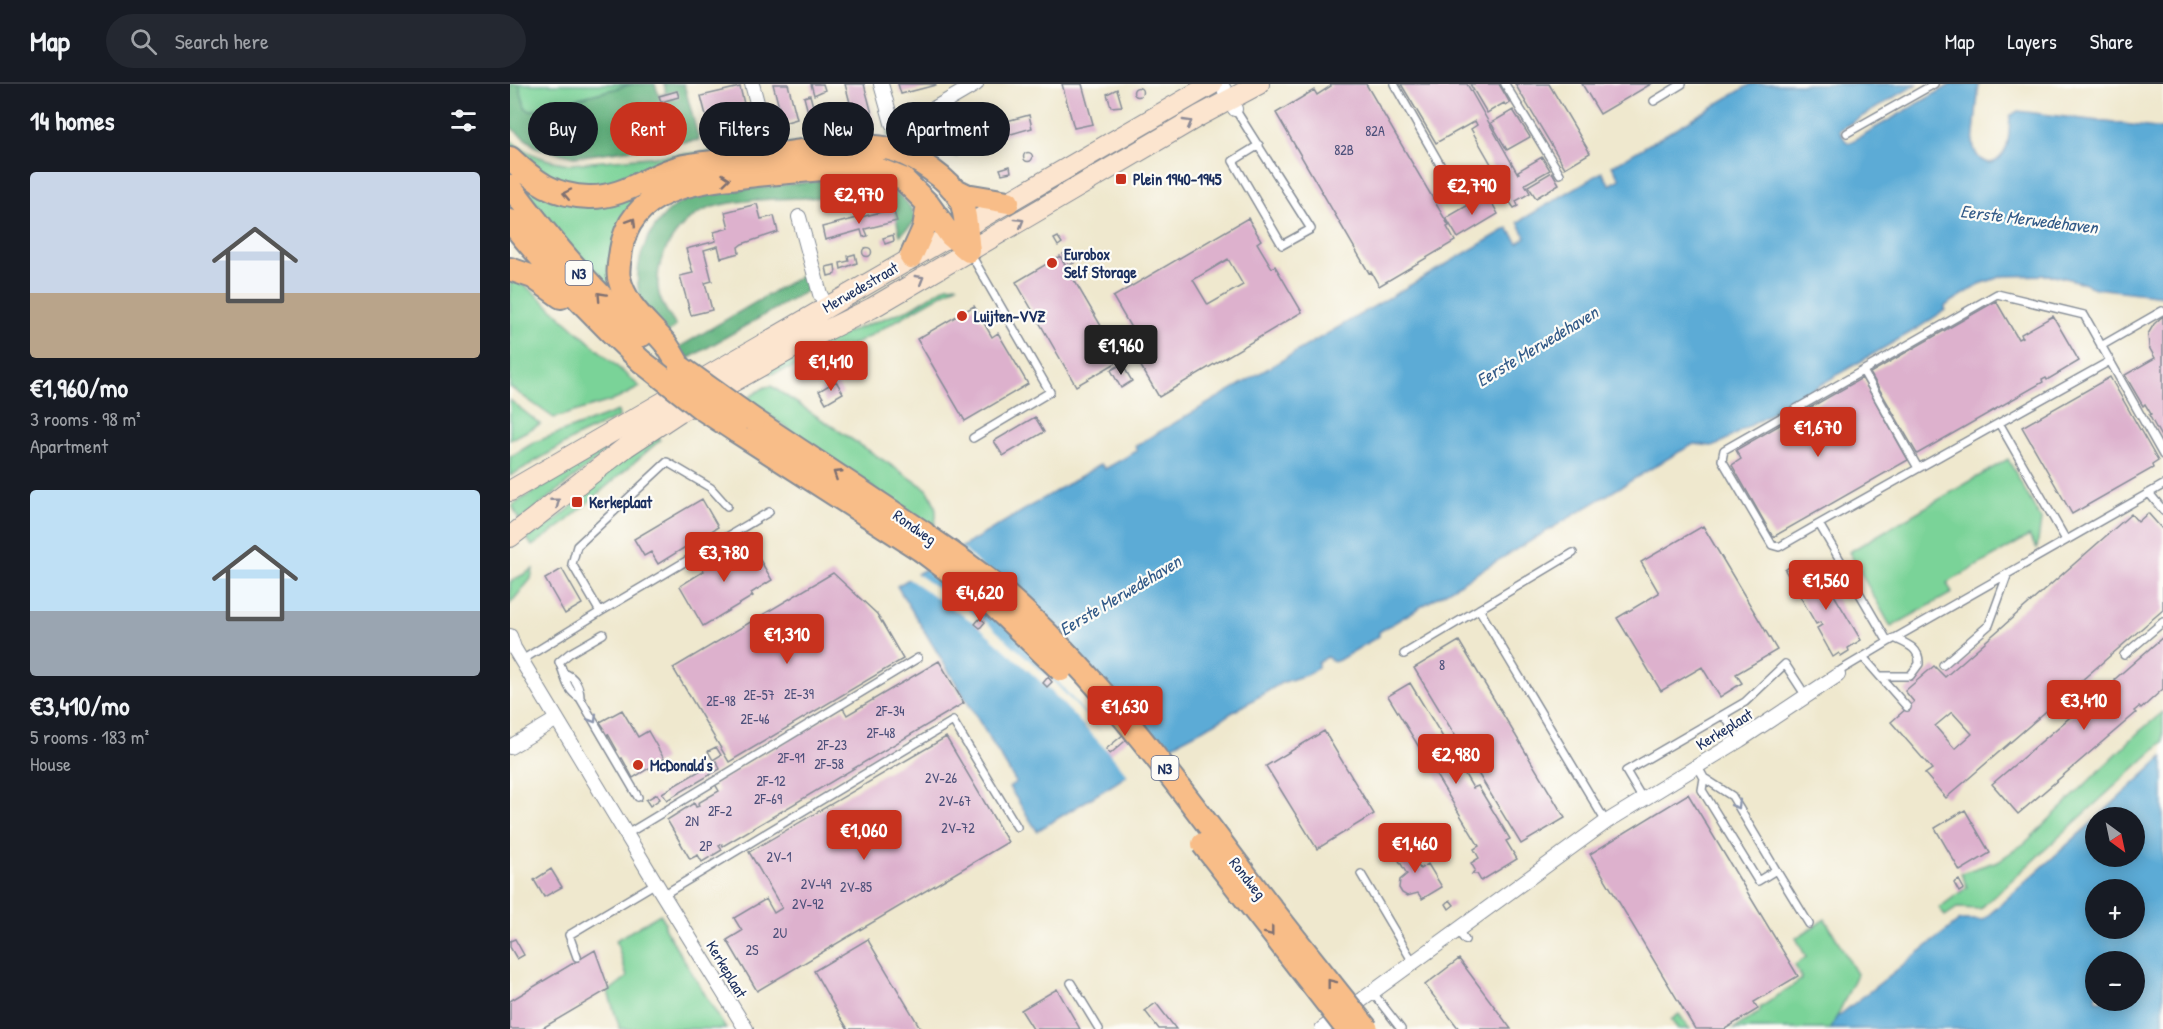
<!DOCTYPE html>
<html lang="en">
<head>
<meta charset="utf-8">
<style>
  :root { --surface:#171b24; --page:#242831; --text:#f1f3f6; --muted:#9ea1a6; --line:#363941; --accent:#c8321e }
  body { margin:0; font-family:"Patrick Hand",sans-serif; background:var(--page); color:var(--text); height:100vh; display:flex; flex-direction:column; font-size:22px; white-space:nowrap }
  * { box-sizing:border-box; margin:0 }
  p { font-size:20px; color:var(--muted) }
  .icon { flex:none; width:33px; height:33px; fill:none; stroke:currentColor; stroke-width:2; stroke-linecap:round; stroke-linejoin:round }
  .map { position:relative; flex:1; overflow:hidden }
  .drawer { display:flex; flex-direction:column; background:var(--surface); width:510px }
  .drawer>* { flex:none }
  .banner { position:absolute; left:18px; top:18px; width:570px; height:54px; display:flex; gap:12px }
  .needle { width:39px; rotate:147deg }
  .fabs { position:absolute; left:1575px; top:723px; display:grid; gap:12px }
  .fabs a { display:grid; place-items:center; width:60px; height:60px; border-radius:50%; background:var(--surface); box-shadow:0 3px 15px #0003; font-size:30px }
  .price { position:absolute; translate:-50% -51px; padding:0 14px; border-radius:6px; background:var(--accent); color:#fff; font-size:20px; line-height:39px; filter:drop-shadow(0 2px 3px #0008) }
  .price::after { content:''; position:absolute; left:50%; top:36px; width:18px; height:14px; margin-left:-9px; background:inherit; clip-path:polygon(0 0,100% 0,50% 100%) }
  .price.on { background:#222; color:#fff }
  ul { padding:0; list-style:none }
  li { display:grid; align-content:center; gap:12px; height:318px; padding:0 30px }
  li span { display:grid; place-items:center; height:186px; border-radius:6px; color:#555 }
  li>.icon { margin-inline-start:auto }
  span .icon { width:108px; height:108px; fill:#fffc; stroke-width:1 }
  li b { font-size:26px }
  h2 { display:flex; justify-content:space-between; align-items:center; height:72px; padding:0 30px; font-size:26px }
  .tag { padding:0 21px; border-radius:27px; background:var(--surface); box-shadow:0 3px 15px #0003; font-size:21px; line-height:54px }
  .tag.on { background:var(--accent); color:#fff }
  header { display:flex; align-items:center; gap:36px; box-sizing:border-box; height:84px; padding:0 30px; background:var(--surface); border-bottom:2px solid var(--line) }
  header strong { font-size:28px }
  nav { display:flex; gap:33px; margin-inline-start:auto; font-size:21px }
  .search { width:420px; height:54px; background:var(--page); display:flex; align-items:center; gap:15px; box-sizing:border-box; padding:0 21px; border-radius:33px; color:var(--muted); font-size:22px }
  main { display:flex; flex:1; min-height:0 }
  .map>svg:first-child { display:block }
</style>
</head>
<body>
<header>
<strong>Map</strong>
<div class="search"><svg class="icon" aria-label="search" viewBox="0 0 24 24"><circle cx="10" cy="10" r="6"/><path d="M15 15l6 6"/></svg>Search here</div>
<nav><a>Map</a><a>Layers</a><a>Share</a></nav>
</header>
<main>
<section class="drawer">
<h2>14 homes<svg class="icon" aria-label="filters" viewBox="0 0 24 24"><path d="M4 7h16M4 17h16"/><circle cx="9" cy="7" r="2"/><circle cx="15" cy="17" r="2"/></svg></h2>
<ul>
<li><span style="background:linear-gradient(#c9d6e8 65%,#b9a48a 0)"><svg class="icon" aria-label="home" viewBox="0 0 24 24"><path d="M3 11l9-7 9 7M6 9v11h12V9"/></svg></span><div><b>€1,960/mo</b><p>3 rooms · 98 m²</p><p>Apartment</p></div></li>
<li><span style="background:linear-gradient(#bfe0f5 65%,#9aa5b1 0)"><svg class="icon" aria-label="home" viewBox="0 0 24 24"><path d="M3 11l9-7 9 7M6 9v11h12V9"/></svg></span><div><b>€3,410/mo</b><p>5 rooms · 183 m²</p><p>House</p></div></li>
</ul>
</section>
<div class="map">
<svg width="1653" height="945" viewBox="0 0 1653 945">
  <rect width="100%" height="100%" fill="#fdfcf7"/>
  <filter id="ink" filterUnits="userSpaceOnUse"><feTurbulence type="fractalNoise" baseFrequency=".0167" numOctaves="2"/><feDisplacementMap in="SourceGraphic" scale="12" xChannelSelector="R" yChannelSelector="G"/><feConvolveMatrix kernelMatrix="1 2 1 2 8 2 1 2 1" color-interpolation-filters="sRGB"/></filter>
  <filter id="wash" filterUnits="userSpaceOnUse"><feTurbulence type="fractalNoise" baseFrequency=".008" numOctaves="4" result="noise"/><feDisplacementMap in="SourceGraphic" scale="24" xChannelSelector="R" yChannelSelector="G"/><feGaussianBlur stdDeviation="1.35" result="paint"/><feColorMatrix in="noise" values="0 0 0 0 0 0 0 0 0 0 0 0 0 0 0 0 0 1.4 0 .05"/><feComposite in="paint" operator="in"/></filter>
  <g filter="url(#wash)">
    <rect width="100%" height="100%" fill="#efe8ce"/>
    <path fill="#7ad398" stroke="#4a817b" stroke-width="1.5" d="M9,0h114l-103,27 -5,-4z
      M699,11l2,6 -131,77 -3,-4 31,-24z
      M340,55l-236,50 -62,-6 -42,-32v-11c19,15 37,21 60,24z
      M178,92l-49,30 -22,95 -62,-70 -34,-46 4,-4 28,15z
      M0,195l8,3 13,8 109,97 -23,12 -63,19 -44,-31z
      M448,201l-99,57 -35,17 -54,15 -2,-4 43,-24 101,-38 35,-22z
      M261,302l156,103c9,15 12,24 6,41l-187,-131 19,-12z
      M0,316l30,24 -30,16z
      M108,327l1,6 -39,18 -70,41v-19l25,-15z
      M147,350l3,6 -98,85 -30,21 -5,-8 25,-15 29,-24 20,-26z
      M94,366l2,2 -86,69 -8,-16z
      M1498,375l33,61 -4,29 -8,-13 -82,47 5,10 -61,34 -42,-75z
      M23,485l-2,10 -21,25v-22z
      M1653,628v30l-183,167 -23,-1 -12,8 -6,-8 28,-21 -6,-14 37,-12 27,-18 115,-112z
      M150,830l5,8 -1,5 62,102h-106l-12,-37 19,-15 -11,-37z
      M1315,835l32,55 -26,55h-98l27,-17v-4l42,-29 -7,-14 11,-8 -10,-19z
      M1169,930l11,15h-12l-7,-9z"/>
    <path fill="#63b580" stroke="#3f726f" stroke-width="1.5" d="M0,0h9l6,23 5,4 103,-27h22l4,12 7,-3 -2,-9h20l15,56 -125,17 -38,-10 -26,-20z
      M430,39l17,25v9l-70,-21 1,-5h8l18,-3 4,8z
      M344,94c27,3 53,15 63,42l-17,15 -9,-38c-29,-2 -58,0 -87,1 -30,1 -62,1 -91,9 -34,11 -61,51 -54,87 2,11 11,22 17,32l-14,12c-9,-13 -17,-25 -22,-40 -11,-42 17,-90 58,-104 14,-4 32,-3 46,-5 37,-4 73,-8 110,-11z
      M297,188l5,16 -123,70 -13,-9z"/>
    <path fill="#5cabd6" stroke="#3c6d9a" stroke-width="1.5" fill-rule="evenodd" d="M1241,0h166l-78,46 6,10 4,3 103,-59h27l-6,60c3,17 18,27 30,10 7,-9 6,-27 7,-38l8,-5 145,18v167l-68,-8 -15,-6 -26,-7 -51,1 -23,8 -35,22v4l-27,18 -201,117 -6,1 -17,-2 -17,9 -298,179v4l-40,24 -5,2 -7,-5 -9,6v4l-9,7 -28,9 -66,40 -44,23 -57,38 -77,47 -28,-44 7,-5 -119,-196 204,-122 4,5 32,-18 -2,-5 373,-218 10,15 8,-6 -8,-15 84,-50 8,13 10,-6 -8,-13z
      M1653,673v272h-332l5,-11 124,-98h23l112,-100 1,36h38v-38l-36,-1zM1586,806h38v38h-38zM1586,878h38v38h-38z"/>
    <path fill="#efe8ce" d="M450,461l206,208 -36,25 -19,-23 -63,-67 -72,-64 -69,-46 8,-5 71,49 67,59 50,53 -64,-74z"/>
    <g id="blocks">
      <path fill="#ddb1cd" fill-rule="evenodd" d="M263,0h15l9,35 -14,4z
        M301,0h12l2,6 -11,5z
        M335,0h19l11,41 -18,4z
        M388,0h38v1l-35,9z
        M552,0h20l11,40 -19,4z
        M820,0h36l83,142 -2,1 8,14 -76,45 -8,-14 -2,1 -93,-160 38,-23 3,5 14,-9z
        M891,0h66l51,90 1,-1 -1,-2 24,-14 8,13 -25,14 5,9 -14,8 2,5 -4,2 -10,-14 5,-3 -5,-9 -2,1 -31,-54 6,-4 -2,-4 -39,22z
        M960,0h29l11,19 -4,3 -2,-3 -17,10z
        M1005,0h34l41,69 -25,15z
        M1072,0h69l-51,30z
        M230,3l5,21 -38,11 -6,-23z
        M623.5 8a4.5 4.5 0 1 1 9 0a4.5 4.5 0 1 1-9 0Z
        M607,5l5,17 -11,1 -4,-13z
        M167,7l2,6 -18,5 -2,-6z
        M300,11l4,15 -6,2 -4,-15z
        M315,26v2l5,-1 4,13 -12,6 -4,-18z
        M1003,26l17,27 -23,13 -16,-27z
        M519,31l3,13 -35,10 2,5 -12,3 -6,-18z
        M513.5 73a4.5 4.5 0 1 1 9 0a4.5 4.5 0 1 1-9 0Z
        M500,82l1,6 -9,2 -2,-5z
        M1042,88l7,12 -23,14 -8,-12z
        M977,110l11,20 -40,24 -12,-20z
        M247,120l4,15 13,-3 4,16 -36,12 -4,3 1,6 -18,5 -3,-12 -14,4 8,31 -7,2 7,27 -21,5 -11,-39 13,-3 -7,-24 30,-8 -2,-9 15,-4 -4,-16z
        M383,125l4,12 -32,8 3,7 -5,1 -2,-7 -36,10 -3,-13z
        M738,134l13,22 -4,3 15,25 3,-2 27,46 -143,85 -27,-46 9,-6 -28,-48zM718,175l15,26 -35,20 -15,-25z
        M383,151l1,6 -9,3 -2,-6z
        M548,153l4,6 -4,3 -4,-7z
        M352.5 168a4.5 4.5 0 1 1 9 0a4.5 4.5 0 1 1-9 0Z
        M557,167l7,12 -5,2 -6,-11z
        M345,170l2,9 -16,6 -1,-6 9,-2 -1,-5z
        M550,172l61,104 -45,26 -60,-104z
        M325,181l1,9 -8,2 -2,-9z
        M1486,217l22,38 4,-2 -1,-3 32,-18 26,45 -32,19 -1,-2 -4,2 1,2 -126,72 -47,-81z
        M464,222l18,31 6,-4 30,51 -63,37 -48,-82z
        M1653,232v124l-14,-25 2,-1 -6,-10 -2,2 -18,-31 30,-17 -6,-11 -1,-13 6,-10z
        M612,280l10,17 -11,7 -10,-18z
        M1600,293l48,84 -6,4 1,3 -81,46 -50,-87z
        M1352,294l46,82 -135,77 -41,-72 9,-6 -5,-9z
        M326,297l7,12 -17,10 -7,-12z
        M525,333l9,15 -41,24 -9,-15z
        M192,415l16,28 -60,37 -7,-12 -7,4 -10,-17z
        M1638,429l15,17v80l-217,188 -21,-24 7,-5 -41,-47 23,-20 -9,-11 29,-25 11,11 186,-163 7,8zM1442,628l20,22 -17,15 -20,-23z
        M1193,442l74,124 -41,24 6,9 -22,14 -18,-30 -41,24 -44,-73 42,-25 -18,-31z
        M226,457l11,19 10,-5 15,25 -21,13 2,3 -50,30 -23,-40 24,-15 -5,-8z
        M1279,483l8,13 21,-13 7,13 3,-1 3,4 -3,2 33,55 -13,8 1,3 -8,5 -2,-3 -6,4 -16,-29 5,-3 -2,-3 -4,2 -31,-54z
        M52,485l20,35 -17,10 -20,-35z
        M323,489l44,41 26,45 -174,103 -56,-94z
        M470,534l5,4 -5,6 -5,-4z
        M1653,553v52l-22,20 -2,-2 -5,4 2,2 -118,101 -26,-30 118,-101 1,2 5,-5 -1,-1z
        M949,557l106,177 -44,26 -107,-176z
        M429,577l25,42 -241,143 -1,-2 -3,2 3,4 -20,12 -4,-7 -8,4 -23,-39 27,-17 2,4 3,-1 -1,-3 21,-12 -4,-7 128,-76 4,7z
        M538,593l4,5 -5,5 -4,-4z
        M900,599l37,61 4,-3 5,8 -5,2 22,37 5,-2 32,53 -4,2 11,18 -36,22 -4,-7h-5l3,-4 -4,-7 8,-5 -5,-9 5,-3 -91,-150z
        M112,626l16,27 10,-6 16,28 -31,19 -11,-20 -2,1 -5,-7 2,-2 -9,-16 -2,2 -4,-6 2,-2 -4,-6z
        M631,636l4,4 -35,30 -4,-5z
        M814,647l50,83 -57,35 -51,-83z
        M436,653l62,105 -251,149 -30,-51 15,-9 -8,-13 32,-19 8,14 8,-5 -33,-56z
        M206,663l5,8 -8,5 -5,-9z
        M206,677l4,8 -53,31 -5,-7z
        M147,710l3,5 -10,7 -4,-6z
        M1178,710l110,182 -44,26 4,7 -33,20h-30l-105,-175z
        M1455,726l25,43 -30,18 -25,-43z
        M893,756l17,29 8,-5 14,23 -20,12 -4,-6 -11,3 -5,-3 -3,-5 1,-8 7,-6 -16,-27z
        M41,785l11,18 -18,10 -10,-17z
        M1449,796l5,9 -5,3 -5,-9z
        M940,816l4,5 -5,4 -3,-5z
        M5,855l9,16 -7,4 -7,-12v-6z
        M358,855l1,3 52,87h-73l-9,-14 -25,-44z
        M85,866l14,39 -68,40h-31v-28z
        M949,875l52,70h-52l-34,-44z
        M547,905l23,40h-47l-12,-19z
        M646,919l20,26h-17l-14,-18z"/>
    </g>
  </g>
  <g filter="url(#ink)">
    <use href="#blocks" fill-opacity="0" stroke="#858c96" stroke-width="1.5"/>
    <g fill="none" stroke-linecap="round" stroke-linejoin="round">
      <defs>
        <path id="lane" d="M884,0l60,105
          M995,0l55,90
          M1144,17l28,-17
          M725,25l76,120 -29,16 -49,-84 26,-16
          M1337,49l87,-49
          M460,169l80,139 -77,46
          M1591,262l61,-35
          M1600,277l53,94
          M1353,287l55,97
          M1639,409l14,17
          M1309,440l-40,23 -7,-2 -50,-85 2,-10 273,-156 87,21 26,46 -111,62 67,117
          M969,525l127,213
          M90,528l169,-100
          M93,550l-33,19 -11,9c7,14 6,28 21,36l58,99
          M1378,558l-69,-118 180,-101
          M894,570l169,-101
          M1614,571l39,-33
          M1353,573l44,50
          M12,576l78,-48 -28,-48 5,-18 90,-84 44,26 16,18
          M1433,581l46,-40 19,-52
          M54,589c11,4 16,14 16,25
          M1328,591l3,-5 47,-28 275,-157
          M1370,592h30l9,-12c1,-16 -12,-20 -25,-26
          M1214,631l16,25
          M1187,681l7,13 28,18 44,74 -18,11 -56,-91 2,-12
          M1132,714l-16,-27 119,-69 40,-38 21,32
          M117,750l291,-176
          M1266,786l33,54
          M851,790l53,90
          M153,811l290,-174 64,106
          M948,847l7,9
          M67,873l-8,-22 87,-52
          M561,899l28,46
          M863,909l28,36"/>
        <path id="street" d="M242,0l7,26 -5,10
          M371,0l11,39 14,2 70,-41
          M711,0l14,25
          M289,133l21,77 6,12
          M0,552l4,12 149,247 83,134
          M0,663l47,-28
          M812,945l284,-207 134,-82 98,-65"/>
        <path id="secondary" d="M0,407l702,-407
          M0,453l116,-90 53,-35 130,-73 63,-31 327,-192 60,-32"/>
        <path id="primary" d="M0,74c25,24 44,38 79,39 36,1 62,-24 95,-31 22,-4 46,-5 68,-8 40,-5 107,-19 145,-7 20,7 51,28 62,46 7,12 8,40 10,54
          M0,102c40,54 82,105 132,149
          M442,104l14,7 42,7
          M0,137c41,51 84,96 131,140
          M401,173l13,-29 4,-24
          M0,185l23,8 28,20
          M170,283c-5,-8 -9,-16 -14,-23 -18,-22 -40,-37 -47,-66 -2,-9 1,-19 2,-28 10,-65 82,-69 135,-75 33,-3 67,-6 100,-9l19,2 28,11 25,25 22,31 19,16
          M244,336l170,113
          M226,347l185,119"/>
      </defs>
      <use href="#lane" stroke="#858c96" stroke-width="10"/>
      <use href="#street" stroke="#858c96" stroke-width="16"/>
      <use href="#secondary" stroke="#858c96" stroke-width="22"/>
      <use href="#primary" stroke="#858c96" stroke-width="26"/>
      <use href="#lane" stroke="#fff" stroke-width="7"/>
      <use href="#street" stroke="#fff" stroke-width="14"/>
      <use href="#secondary" stroke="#fce5cf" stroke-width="20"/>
      <use href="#primary" stroke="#f8bd88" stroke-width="22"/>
      <defs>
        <path id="primary-bridge" d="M131,277l60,47 35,23
          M170,283l74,53
          M420,454c25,17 50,35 73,54 96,84 172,189 248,290 38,50 77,98 116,147
          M411,466l68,51 72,69
          M693,760l144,185"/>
      </defs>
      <use href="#primary-bridge" stroke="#858c96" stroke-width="26" stroke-linecap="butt"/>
      <use href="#primary-bridge" stroke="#f8bd88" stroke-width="22"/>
    </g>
    <defs><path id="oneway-chevron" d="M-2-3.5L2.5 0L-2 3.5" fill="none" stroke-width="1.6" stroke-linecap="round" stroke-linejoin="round" transform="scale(1.5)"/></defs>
    <g stroke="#8c8a96">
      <use href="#oneway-chevron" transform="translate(678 39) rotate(-30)"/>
      <use href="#oneway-chevron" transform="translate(510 138) rotate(-31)"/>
      <use href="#oneway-chevron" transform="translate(410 195) rotate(-31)"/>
      <use href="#oneway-chevron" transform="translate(46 418) rotate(-38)"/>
    </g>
    <g stroke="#7e6f71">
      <use href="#oneway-chevron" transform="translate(216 95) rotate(-6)"/>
      <use href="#oneway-chevron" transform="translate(57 110) rotate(-168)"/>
      <use href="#oneway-chevron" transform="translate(122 138) rotate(-58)"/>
      <use href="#oneway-chevron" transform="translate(91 212) rotate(-133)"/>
      <use href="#oneway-chevron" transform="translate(327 390) rotate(-147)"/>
      <use href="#oneway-chevron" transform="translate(760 848) rotate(52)"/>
      <use href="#oneway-chevron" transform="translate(821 899) rotate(-128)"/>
    </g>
    <g stroke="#8d97ae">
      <use href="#oneway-chevron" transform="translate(83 635) rotate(59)"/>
      <use href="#oneway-chevron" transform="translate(1227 721) rotate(59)"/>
    </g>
  </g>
  <g fill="#c8321e" stroke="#fdfcf7" stroke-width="2">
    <rect x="605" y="89" width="12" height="12" rx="3"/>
    <circle cx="542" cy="179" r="6"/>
    <circle cx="452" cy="232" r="6"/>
    <rect x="61" y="412" width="12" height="12" rx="3"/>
    <circle cx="128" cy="681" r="6"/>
  </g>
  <g text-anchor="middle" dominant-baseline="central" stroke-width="4.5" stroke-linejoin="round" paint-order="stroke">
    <g font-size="14" fill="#4c507a">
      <text x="865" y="46">82A</text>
      <text x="834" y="65">82B</text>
      <text x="932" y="580">8</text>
      <text x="289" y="609">2E-39</text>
      <text x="249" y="610">2E-57</text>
      <text x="211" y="616">2E-98</text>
      <text x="380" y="626">2F-34</text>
      <text x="245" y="634">2E-46</text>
      <text x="371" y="648">2F-48</text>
      <text x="322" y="660">2F-23</text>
      <text x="281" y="673">2F-91</text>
      <text x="319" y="679">2F-58</text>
      <text x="431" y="693">2V-26</text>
      <text x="261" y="696">2F-12</text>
      <text x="258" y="714">2F-69</text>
      <text x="445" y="716">2V-67</text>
      <text x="210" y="726">2F-2</text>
      <text x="182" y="736">2N</text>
      <text x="448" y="743">2V-72</text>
      <text x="196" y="761">2P</text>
      <text x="269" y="772">2V-1</text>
      <text x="306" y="799">2V-49</text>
      <text x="346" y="802">2V-85</text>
      <text x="298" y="819">2V-92</text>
      <text x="270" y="848">2U</text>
      <text x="242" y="865">2S</text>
    </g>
    <g fill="#fdfcf7" stroke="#5f6c8c" stroke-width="1.5">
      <rect x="55.5" y="177" width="27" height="24" rx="4.5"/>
      <rect x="641.5" y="672" width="27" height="24" rx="4.5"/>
    </g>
    <g font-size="15" font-weight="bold" fill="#1b2f5e">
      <text x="69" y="189">N3</text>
      <text x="655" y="684">N3</text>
    </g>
    <g font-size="16" font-weight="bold" fill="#1b2f5e" stroke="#fdfcf7" text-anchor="start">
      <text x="623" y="95">Plein 1940-1945</text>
      <text x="554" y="170">Eurobox<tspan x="554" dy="18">Self Storage</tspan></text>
      <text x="464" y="232">Luijten-VVZ</text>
      <text x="79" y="418">Kerkeplaat</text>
      <text x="140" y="681">McDonald's</text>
    </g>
    <g font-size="16" fill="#1b2f5e" stroke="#fdfcf7">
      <text transform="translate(350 203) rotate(-30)">Merwedestraat</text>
      <text transform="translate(405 443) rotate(35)">Rondweg</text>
      <text transform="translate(1214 645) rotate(-32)">Kerkeplaat</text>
      <text transform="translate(738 794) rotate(52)">Rondweg</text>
      <text transform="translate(217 885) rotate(59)">Kerkeplaat</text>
    </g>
    <g font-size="18" font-style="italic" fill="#325a88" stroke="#fdfcf7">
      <text transform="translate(1519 135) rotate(7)">Eerste Merwedehaven</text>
      <text transform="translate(1027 262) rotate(-31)">Eerste Merwedehaven</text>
      <text transform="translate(610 511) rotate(-31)">Eerste Merwedehaven</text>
    </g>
  </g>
</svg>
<div class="fabs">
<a><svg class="needle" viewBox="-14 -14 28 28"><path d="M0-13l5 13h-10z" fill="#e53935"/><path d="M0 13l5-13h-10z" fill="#9ea1a6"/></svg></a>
<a>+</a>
<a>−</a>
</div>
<b class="price" style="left:962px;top:132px">€2,790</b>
<b class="price" style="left:349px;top:141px">€2,970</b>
<b class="price on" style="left:611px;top:292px">€1,960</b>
<b class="price" style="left:321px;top:308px">€1,410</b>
<b class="price" style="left:1308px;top:374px">€1,670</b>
<b class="price" style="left:214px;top:499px">€3,780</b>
<b class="price" style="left:1316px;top:527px">€1,560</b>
<b class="price" style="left:470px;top:539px">€4,620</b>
<b class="price" style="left:277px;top:581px">€1,310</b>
<b class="price" style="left:1574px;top:647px">€3,410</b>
<b class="price" style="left:615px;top:653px">€1,630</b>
<b class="price" style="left:946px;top:701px">€2,980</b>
<b class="price" style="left:354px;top:777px">€1,060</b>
<b class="price" style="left:905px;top:790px">€1,460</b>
<div class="banner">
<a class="tag">Buy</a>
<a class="tag on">Rent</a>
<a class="tag">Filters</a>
<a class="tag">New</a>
<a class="tag">Apartment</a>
</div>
</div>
</main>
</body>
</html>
